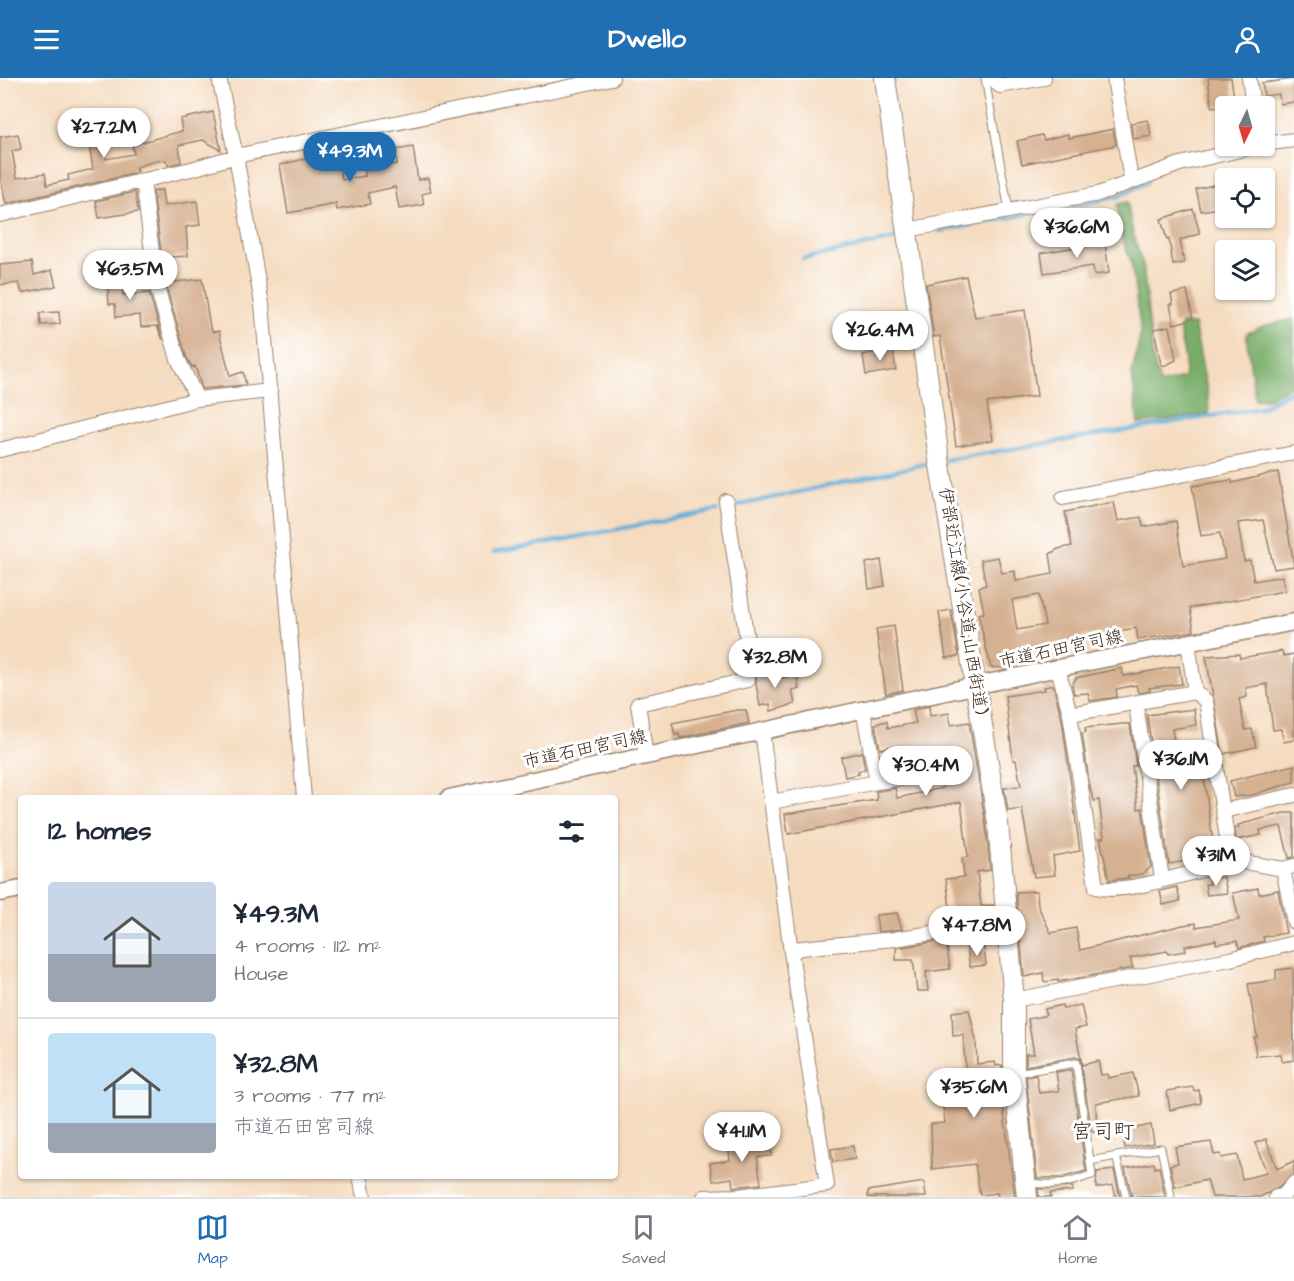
<!DOCTYPE html>
<html lang="en">
<head>
<meta charset="utf-8">
<style>
  :root { --surface:#fff; --page:#f6f6f7; --text:#1f2937; --muted:#747a83; --line:#e0e1e3; --accent:#1f6fb2 }
  body { margin:0; font-family:"Architects Daughter","Klee One",sans-serif; background:var(--page); color:var(--text); height:100vh; display:flex; flex-direction:column; font-size:22px; white-space:nowrap }
  * { box-sizing:border-box; margin:0 }
  p { font-size:20px; color:var(--muted) }
  .icon { flex:none; width:33px; height:33px; fill:none; stroke:currentColor; stroke-width:2; stroke-linecap:round; stroke-linejoin:round }
  .map { position:relative; flex:1; overflow:hidden }
  .details { position:absolute; left:18px; top:717px; width:600px; height:384px; display:flex; flex-direction:column; background:var(--surface); border-radius:6px; box-shadow:0 2px 4px #0004 }
  .details>* { flex:none }
  .needle { width:39px; rotate:185deg }
  .tools { position:absolute; left:1215px; top:18px; display:grid; gap:12px }
  .tools a { display:grid; place-items:center; width:60px; height:60px; border-radius:6px; background:var(--surface); box-shadow:0 2px 4px #0004; font-size:30px }
  .price { position:absolute; translate:-50% -51px; padding:0 14px; border-radius:21px; background:#fff; color:#222; font-size:20px; line-height:39px; filter:drop-shadow(0 2px 3px #0008) }
  .price::after { content:''; position:absolute; left:50%; top:36px; width:18px; height:14px; margin-left:-9px; background:inherit; clip-path:polygon(0 0,100% 0,50% 100%) }
  .price.current { background:var(--accent); color:#fff }
  ul { padding:0; list-style:none }
  li { display:flex; align-items:center; gap:18px; height:150px; padding:0 30px }
  li+li { border-top:2px solid var(--line) }
  li span { display:grid; place-items:center; flex:none; width:168px; height:120px; border-radius:6px; color:#555 }
  li>.icon { margin-inline-start:auto }
  span .icon { width:72px; height:72px; fill:#fffc; stroke-width:1 }
  li b { font-size:26px }
  h2 { display:flex; justify-content:space-between; align-items:center; height:72px; padding:0 30px; font-size:26px }
  header { display:flex; justify-content:space-between; align-items:center; height:78px; padding:0 30px; background:var(--accent); color:#fff; font-size:27px; font-weight:700 }
  .menu { display:flex; justify-content:space-around; align-items:center; height:84px; border-top:2px solid var(--line); background:var(--surface); font-size:16px; color:var(--muted) }
  .menu a { display:grid; justify-items:center; gap:3px }
  .menu .current { color:var(--accent) }
  .map>svg:first-child { display:block }
</style>
</head>
<body>
<header><svg class="icon" aria-label="menu" viewBox="0 0 24 24"><path d="M4 6h16M4 12h16M4 18h16"/></svg>Dwello<svg class="icon" aria-label="person" viewBox="0 0 24 24"><circle cx="12" cy="8" r="4"/><path d="M4 21q1-7 8-7t8 7"/></svg></header>
<div class="map">
<svg width="1294" height="1119" viewBox="0 0 1294 1119">
  <rect width="100%" height="100%" fill="#fff"/>
  <filter id="ink" filterUnits="userSpaceOnUse"><feTurbulence type="fractalNoise" baseFrequency=".0167" numOctaves="2"/><feDisplacementMap in="SourceGraphic" scale="12" xChannelSelector="R" yChannelSelector="G"/><feConvolveMatrix kernelMatrix="1 2 1 2 8 2 1 2 1" color-interpolation-filters="sRGB"/></filter>
  <filter id="wash" filterUnits="userSpaceOnUse"><feTurbulence type="fractalNoise" baseFrequency=".008" numOctaves="4" result="noise"/><feDisplacementMap in="SourceGraphic" scale="24" xChannelSelector="R" yChannelSelector="G"/><feGaussianBlur stdDeviation="1.35" result="paint"/><feColorMatrix in="noise" values="0 0 0 0 0 0 0 0 0 0 0 0 0 0 0 0 0 1.4 0 .05"/><feComposite in="paint" operator="in"/></filter>
  <g filter="url(#wash)">
    <rect width="100%" height="100%" fill="#f5dbbf"/>
    <path fill="#79ad69" stroke="#5a6c44" stroke-width="1.5" d="M1127,124l7,36 9,27 10,94 7,25 24,-6c5,-23 -8,-40 -3,-54h13l14,71 1,19 -71,10 -6,-51 9,-40 -10,-71 -10,-27 -4,-31z
      M1294,241v65l-25,15 -14,1 -9,-66 17,-8z"/>
    <g fill="none" stroke-linecap="round" stroke-linejoin="round">
      <path stroke="#5dadd7" stroke-width="4" d="M940,153l177,-34 30,-15
        M803,181l96,-21
        M945,382l316,-52 33,-19
        M736,428l198,-44
        M493,475l225,-43"/>
    </g>
    <g id="blocks">
      <path fill="#d5b091" fill-rule="evenodd" d="M1208,0h23l4,26 -23,3z
        M1294,1v23l-14,2 -1,-10 -15,2 -2,-13z
        M213,34l8,38 -18,-10 -24,5 2,17 -13,3 -2,-5 -10,1 -20,6 1,6 -131,31 -6,-27v-40l18,-3 3,15 -9,2 5,27 28,-5 2,12 22,-5 -1,-5 25,-6 -6,-37 14,-2 5,29 28,-5 -2,-9 50,-14 -2,-12z
        M1148,42l3,16 -18,3 -2,-16z
        M1113,51l3,16 -94,19 -5,-23 25,-6 2,5 24,-6 1,4z
        M413,69l5,33 10,-2 3,14 -9,2 2,11 -25,4 -4,-22 -27,6 2,11 -33,6 -1,-6 -48,9 -8,-48 57,-14 5,29 23,-4v-5l32,-7 -2,-14z
        M1226,104v25l-25,4 -5,-22z
        M162,112l2,16 33,-5 3,24 -14,2 2,29 -17,1 2,22 2,3 27,-3 8,48 3,5 6,-1 11,45 13,-4 3,13 -44,4 -7,-23 -3,1 -6,-11 -21,-74 -12,-91z
        M135,114l3,20 -39,6 -3,-17z
        M1193,131l7,25 -20,6 4,23 -11,2 -4,-26 -2,1 -6,-21z
        M1105,164l4,31 -15,2 -1,-9 -49,7 -3,-20z
        M32,184l2,13 18,-5 4,16 -34,7 -3,-10 -19,2v-20z
        M117,187l1,12 4,-1 1,19 26,-2 14,47 -6,-14 -16,1 -1,-12 -24,2 -1,-13h-6l-3,-38z
        M966,198l9,41 50,-7 12,86 -50,7 6,37 -37,6 -16,-110 -6,1 -8,-53z
        M1187,213l6,28 -19,5 -4,-20h3l-2,-10z
        M59,234l1,12 -19,1 -1,-12z
        M1170,248l6,34 -12,6 -3,-2 -7,-35z
        M890,270l3,2 3,20 -30,5 -3,-20z
        M1278,394l16,94 -20,3 -11,-49 -25,3 6,38 6,-1 4,21 28,-5 3,15 -95,17 4,23 -56,9 -2,-12 -56,9 1,2 -62,11 3,10 -9,2 1,5 -23,1 -13,-54 6,-1 -5,-26 7,-2 -5,-25 17,-3 4,16 13,-2 1,10 37,-7 -3,-20 8,-5 14,-3 -7,-34 49,-10 4,19 23,-4 2,10 33,-6 7,45 42,-7 -5,-26 -19,3 -9,-50 40,-6v3zM1039,517l6,30 -28,5 -5,-30z
        M881,482l4,26 -16,3 -3,-26z
        M951,532l8,46 -13,2 -7,-46z
        M894,548l9,64 -17,4 -10,-65z
        M1282,573l1,5 11,-2v86l-10,2 -3,-13 -8,1 -6,-46 -21,4 1,9 -8,2 6,31 7,-1 4,18 -33,7 -17,-98 33,-2 1,4z
        M768,586l3,16 26,-5 2,14 -7,1 3,14 -24,7 -1,-7 -10,2 -4,-22 1,-18z
        M1179,588l3,18 -33,4 1,3 -12,2 -2,-8 -20,4 1,8 -27,4 -2,-8 -14,1 -2,-9 4,-7 46,-10 1,8z
        M1053,607l9,34 18,132 -27,5 2,19 -21,2 -12,-68 -14,2 -4,-23 17,-2 -5,-26h-3l-8,-64 40,-6 -1,-3z
        M929,628l1,10 19,-3 2,12 18,-3 17,103 4,45 -13,2 4,34 12,-1 1,9 -42,7 -6,-42 18,-2 -2,-19 6,-1 -7,-55 -173,32 -3,-20 92,-14 -1,-9h3l16,-3 2,10 46,-10 -4,-24 -46,6 -4,-23 -9,2 -5,-25 12,-3 1,7 28,-5 -3,-13z
        M1194,631l2,16 -24,4 5,29 17,-3 1,3 6,-1 14,99 -46,8 -22,-149z
        M737,632h9l3,13 -69,15 -1,-4 -4,1 -3,-12z
        M1123,646h7l6,42h-4l6,43 4,-1 9,59 -9,7 -14,2 1,2 -20,2 -9,-42h4l-5,-38 -5,1 -4,-13 -8,-55 4,-1 -1,-4z
        M862,674l3,17 -7,2 1,3 -14,3 -4,-20z
        M1294,687v17l-42,13 -18,2 -4,-16z
        M1284,735h10v44l-5,1 -8,-32 -21,4 1,5 -25,5 -1,-12h4l-1,-3z
        M1224,799l3,16 -20,2 -2,-11h5l-1,-5z
        M1177,809l3,14 -17,4 -3,-14z
        M1258,810l1,6 19,-4 8,43 -23,4 1,4 -25,7 -2,-7 -21,3v-4l-31,6 1,5 -18,3 -1,-3 -37,7 3,10 -75,14v-2l-14,2 -1,-9 -19,4 -8,-85 21,-1 1,15 13,27 25,-5 4,22 103,-25 13,-2v4l43,-7 -6,-27z
        M897,835l5,16 -24,3 -2,-17z
        M946,862l4,29 -24,3 2,19h-11l-4,-31h-17v-12z
        M984,869l2,18 -16,2 -3,-19z
        M1293,890l1,92 -12,2 -1,-8 -25,2 -2,-19h3l-9,-53 28,-4v-10z
        M1062,927l1,4 18,-4 5,22 -11,2 7,36 16,-4 3,14 6,-1 1,4 25,-5 6,23 -43,7 1,29h-5l-12,-73 -5,-2 -49,9v-12h8l-6,-35 15,-3 3,-2 -1,-5z
        M969,932l7,30 1,24 18,-2 1,4 6,-1 2,25 -3,1 14,106h-17l-1,-4 -17,2 -5,-31 -43,5 -1,-45 14,-1 -3,-26 -9,1 -2,-16 35,-8 -3,-39 -10,1 -1,-24z
        M1071,992l15,101 -25,7h-24l-11,-101 10,-2 3,18 20,-2 -3,-19z
        M1193,1009l1,4 5,-1 2,13 -31,7 -3,-19z
        M1151,1047l3,18 -29,5 -3,-17z
        M769,1061l2,17 -14,1 4,27 -28,3 -1,-9 -19,3 -3,-18 20,-3 -2,-17z
        M1266,1061l11,30 17,-8v13l-16,14 -18,9h-48l-5,-17 -32,7 -5,-22 8,-2 -3,-16 36,-5 3,13 6,-1 1,4 16,-3 5,24 25,-6 -12,-30z
        M853,1068l2,13 -22,3 -2,-13z
        M1154,1085l1,5 4,-1 6,30h-33l-7,-29z
        M1114,1092l6,27h-4l-3,-12 -17,3 1,-16z
        M924,1104l2,15h-58v-6z
        M1072,1109l1,4 -23,2 1,4h-12l-1,-8z"/>
    </g>
  </g>
  <g filter="url(#ink)">
    <use href="#blocks" fill-opacity="0" stroke="#98826e" stroke-width="1.5"/>
    <g fill="none" stroke-linecap="round" stroke-linejoin="round">
      <defs>
        <path id="service" d="M985,0l24,133
          M1016,995l60,-10 16,112c-7,1 -12,5 -19,6 -15,5 -31,3 -46,2
          M1116,1078l10,41
          M1090,1083l71,-13 10,49"/>
        <path id="minor" d="M219,0l17,78 26,148 42,494
          M992,0l8,8 44,-8
          M1114,0l17,102
          M1249,0l4,28
          M1264,66l30,-4
          M143,102l13,104 22,75 19,40
          M0,137l195,-47 41,-12 376,-78
          M907,152l191,-36 82,-30 77,-18
          M0,372l197,-51 73,-8
          M1063,420l231,-45
          M1058,590l12,46 26,173c26,9 97,-16 126,-22l7,-14 -23,-150 -11,-9 -7,-50
          M1136,627l26,174
          M1070,636l125,-22
          M646,678l-8,-52 110,-24v-33l-22,-146
          M877,704l45,-7
          M771,724l106,-20 -14,-72
          M1223,733l71,-16
          M1227,781l56,10 11,-3
          M1283,791l11,53
          M791,874l10,-4 93,-9 115,-18
          M1014,922l216,-41 64,-16
          M360,1098l4,21
          M704,1119l34,-1 89,-11 -36,-233 -29,-221
          M1276,1119l7,-1 11,-13"/>
        <path id="tertiary" d="M449,720l609,-130 236,-46
          M0,815l21,-4"/>
        <path id="secondary" d="M885,0l54,381 59,365 16,176v73l13,124"/>
      </defs>
      <use href="#service" stroke="#98826e" stroke-width="9"/>
      <use href="#minor" stroke="#98826e" stroke-width="16"/>
      <use href="#tertiary" stroke="#98826e" stroke-width="19"/>
      <use href="#secondary" stroke="#98826e" stroke-width="22"/>
      <use href="#service" stroke="#fff" stroke-width="7"/>
      <use href="#minor" stroke="#fff" stroke-width="14"/>
      <use href="#tertiary" stroke="#fff" stroke-width="16"/>
      <use href="#secondary" stroke="#fff" stroke-width="20"/>
    </g>
  </g>
  <g text-anchor="middle" dominant-baseline="central" stroke-width="6" stroke-linejoin="round" paint-order="stroke">
    <g font-size="18" fill="#3b2a1e" stroke="#fff">
      <text transform="translate(963 523) rotate(81)">伊部近江線(小谷道;山西街道)</text>
      <text transform="translate(1061 571) rotate(-12)">市道石田宮司線</text>
      <text transform="translate(585 671) rotate(-12)">市道石田宮司線</text>
    </g>
    <g font-size="21" fill="#3b2a1e" stroke="#fff">
      <text x="1103" y="1053">宮司町</text>
    </g>
  </g>
</svg>
<div class="tools">
<a><svg class="needle" viewBox="-14 -14 28 28"><path d="M0-13l5 13h-10z" fill="#e53935"/><path d="M0 13l5-13h-10z" fill="#747a83"/></svg></a>
<a><svg class="icon" aria-label="locate" viewBox="0 0 24 24"><circle cx="12" cy="12" r="6"/><path d="M12 2v4M12 18v4M2 12h4M18 12h4"/></svg></a>
<a><svg class="icon" aria-label="layers" viewBox="0 0 24 24"><path d="M12 4l9 5-9 5-9-5zM3 14l9 5 9-5"/></svg></a>
</div>
<b class="price" style="left:104px;top:81px">¥27.2M</b>
<b class="price current" style="left:350px;top:105px">¥49.3M</b>
<b class="price" style="left:1077px;top:181px">¥36.6M</b>
<b class="price" style="left:130px;top:223px">¥63.5M</b>
<b class="price" style="left:880px;top:284px">¥26.4M</b>
<b class="price" style="left:775px;top:611px">¥32.8M</b>
<b class="price" style="left:1181px;top:713px">¥36.1M</b>
<b class="price" style="left:926px;top:719px">¥30.4M</b>
<b class="price" style="left:1216px;top:809px">¥31M</b>
<b class="price" style="left:977px;top:879px">¥47.8M</b>
<b class="price" style="left:974px;top:1041px">¥35.6M</b>
<b class="price" style="left:742px;top:1085px">¥41.1M</b>
<section class="details">
<h2>12 homes<svg class="icon" aria-label="filters" viewBox="0 0 24 24"><path d="M4 7h16M4 17h16"/><circle cx="9" cy="7" r="2"/><circle cx="15" cy="17" r="2"/></svg></h2>
<ul>
<li><span style="background:linear-gradient(#c9d6e8 60%,#9aa5b1 0)"><svg class="icon" aria-label="home" viewBox="0 0 24 24"><path d="M3 11l9-7 9 7M6 9v11h12V9"/></svg></span><div><b>¥49.3M</b><p>4 rooms · 112 m²</p><p>House</p></div></li>
<li><span style="background:linear-gradient(#bfe0f5 75%,#9aa5b1 0)"><svg class="icon" aria-label="home" viewBox="0 0 24 24"><path d="M3 11l9-7 9 7M6 9v11h12V9"/></svg></span><div><b>¥32.8M</b><p>3 rooms · 77 m²</p><p>市道石田宮司線</p></div></li>
</ul>
</section>
</div>
<nav class="menu">
<a class="current"><svg class="icon" aria-label="map" viewBox="0 0 24 24"><path d="M3 6l6-2 6 2 6-2v14l-6 2-6-2-6 2zM9 4v14M15 6v14"/></svg>Map</a>
<a><svg class="icon" aria-label="saved" viewBox="0 0 24 24"><path d="M7 4h10v16l-5-4-5 4z"/></svg>Saved</a>
<a><svg class="icon" aria-label="home" viewBox="0 0 24 24"><path d="M3 11l9-7 9 7M6 9v11h12V9"/></svg>Home</a>
</nav>
</body>
</html>
